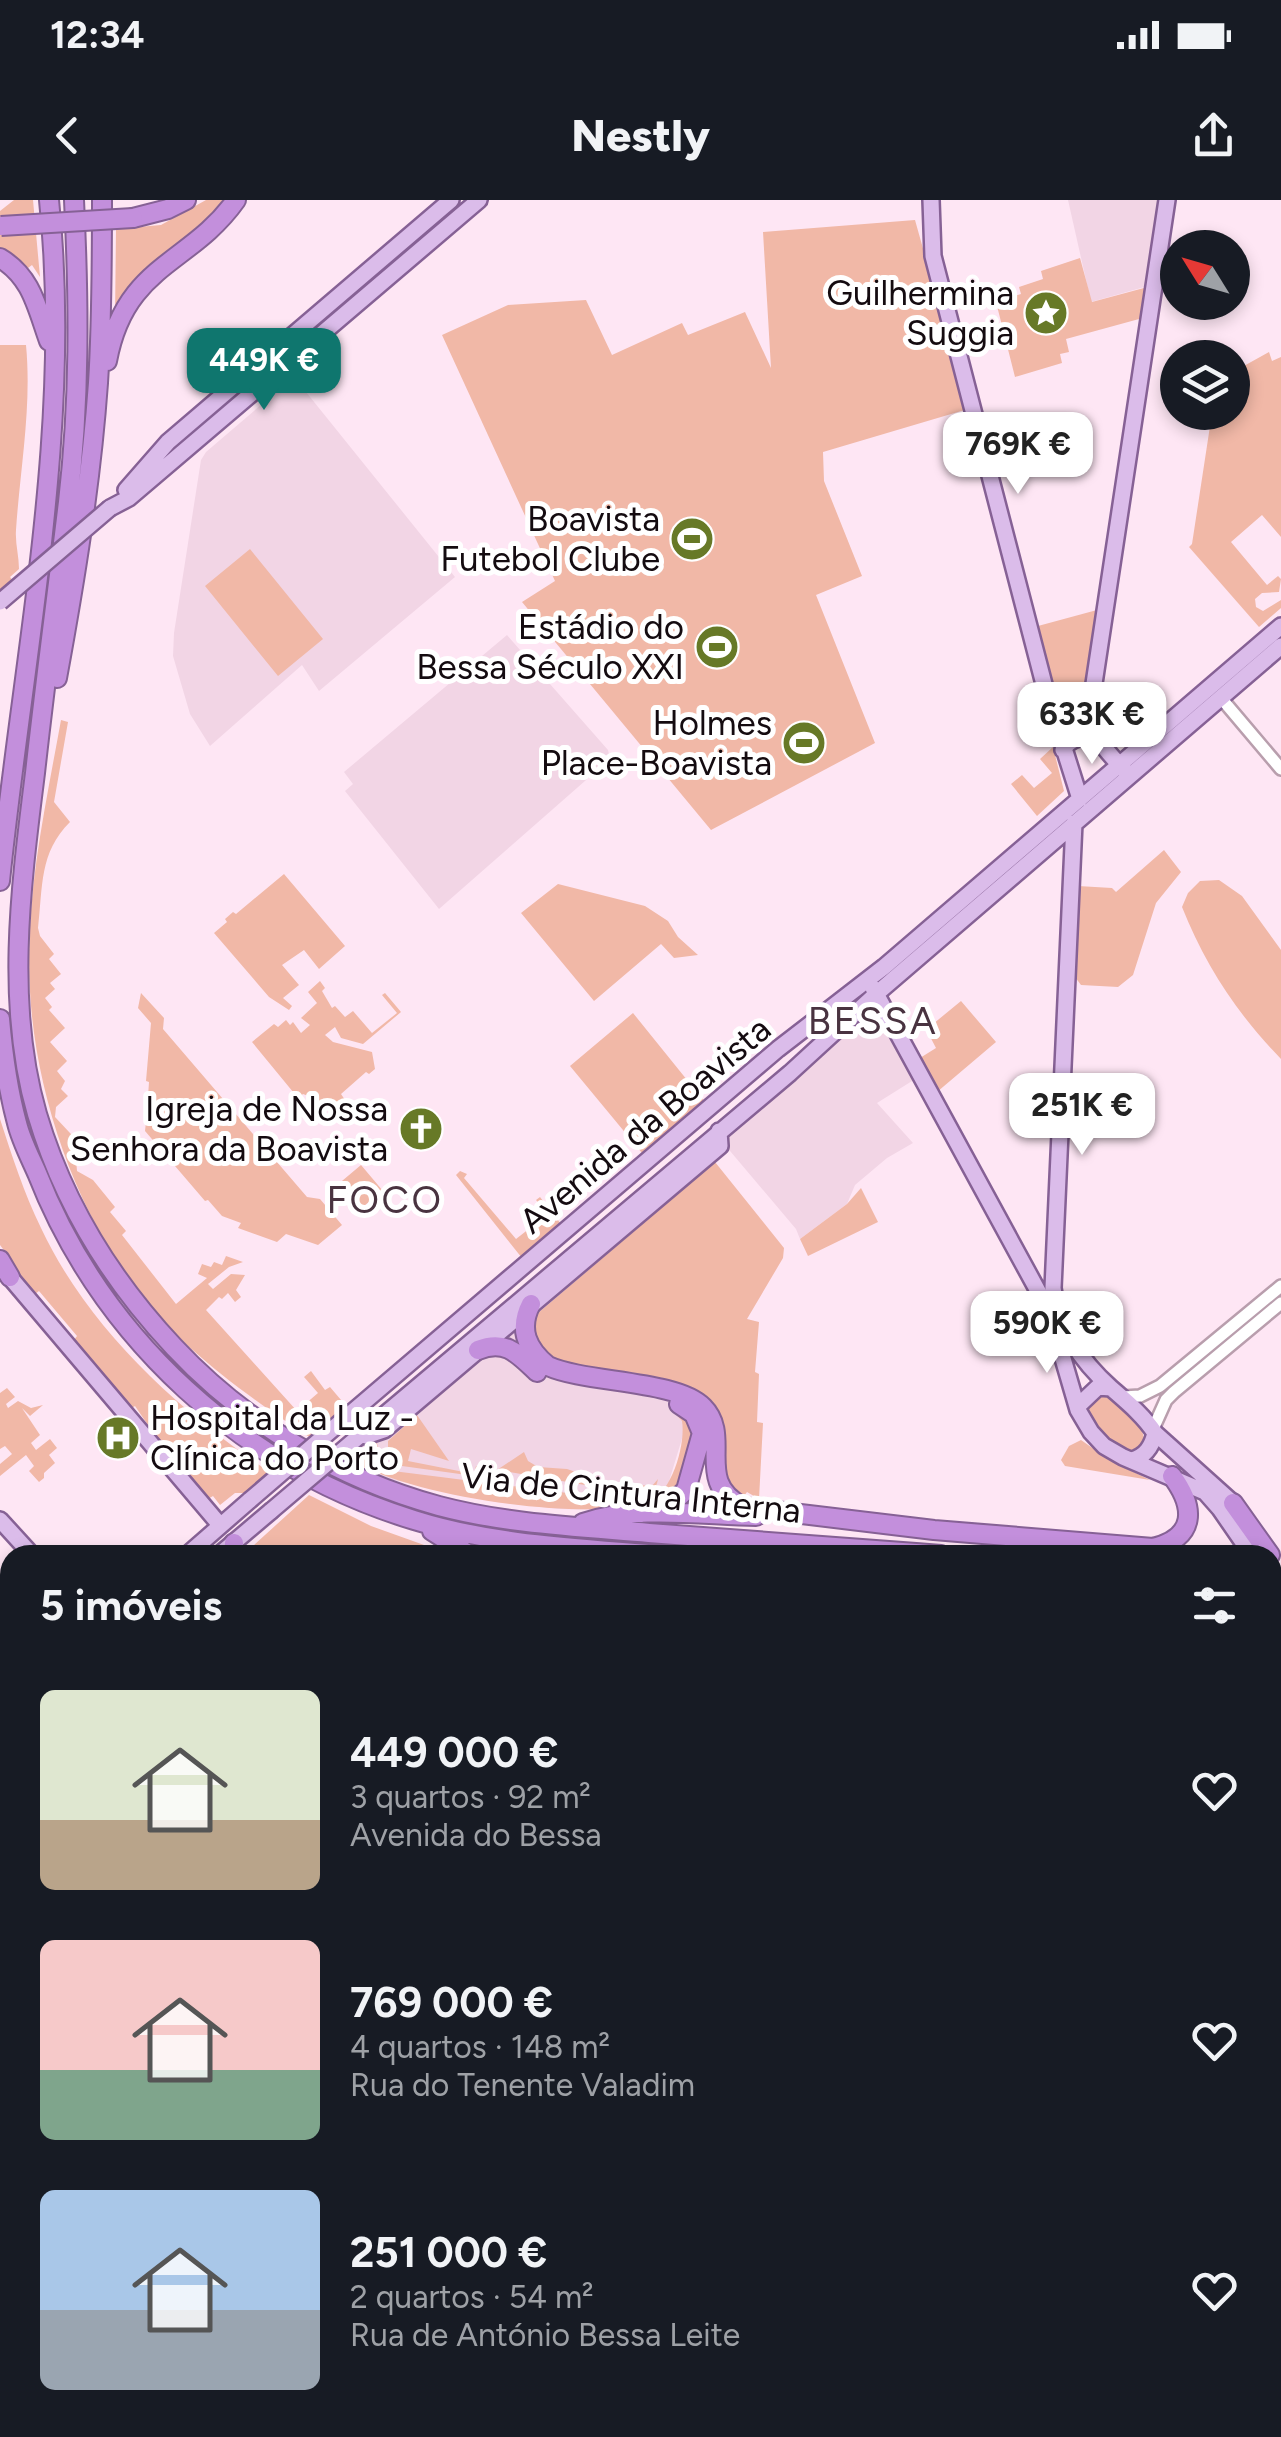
<!DOCTYPE html>
<html lang="pt">
<head>
<meta charset="utf-8">
<style>
  :root { --surface:#171b24; --page:#242831; --text:#f1f3f6; --muted:#9ea1a6; --accent:#0f766e }
  body { margin:0; font-family:Figtree,sans-serif; background:var(--page); color:var(--text); height:100vh; display:flex; flex-direction:column; font-size:38px; white-space:nowrap }
  * { box-sizing:border-box; margin:0 }
  p { font-size:32px; color:var(--muted) }
  .icon { flex:none; width:55px; height:55px; fill:none; stroke:currentColor; stroke-width:2; stroke-linecap:round; stroke-linejoin:round }
  .map { position:relative; flex:1; overflow:hidden }
  .details { position:absolute; left:0px; top:1345px; width:1282px; height:892px; display:flex; flex-direction:column; background:var(--surface); border-radius:30px 30px 0 0; box-shadow:0 5px 15px #0003 }
  .details>* { flex:none }
  .needle { width:65px; rotate:307deg }
  .fabs { position:absolute; left:1160px; top:30px; display:grid; gap:20px }
  .fabs a { display:grid; place-items:center; width:90px; height:90px; border-radius:50%; background:var(--surface); box-shadow:0 5px 15px #0003; font-size:50px }
  .price { position:absolute; translate:-50% -85px; padding:0 22px; border-radius:20px; background:#fff; color:#222; font-size:32px; line-height:65px; filter:drop-shadow(0 2px 5px #0008) }
  .price::after { content:''; position:absolute; left:50%; top:60px; width:30px; height:22px; margin-left:-15px; background:inherit; clip-path:polygon(0 0,100% 0,50% 100%) }
  .price.active { background:var(--accent); color:#fff }
  ul { padding:0; list-style:none }
  li { display:flex; align-items:center; gap:30px; height:250px; padding:0 40px }
  li span { display:grid; place-items:center; flex:none; width:280px; height:200px; border-radius:15px; color:#555 }
  li>.icon { margin-inline-start:auto }
  span .icon { width:120px; height:120px; fill:#fffc; stroke-width:1 }
  li b { font-size:42px }
  h2 { display:flex; justify-content:space-between; align-items:center; height:120px; padding:0 40px; font-size:42px }
  .status { display:flex; justify-content:space-between; align-items:center; height:70px; padding:0 50px; background:var(--surface); direction:ltr }
  .status svg { height:28px; fill:currentColor }
  header { display:flex; justify-content:space-between; align-items:center; height:130px; padding:0 40px; background:var(--surface); font-size:45px; font-weight:800 }
  .map>svg:first-child { display:block }
</style>
</head>
<body>
<div class="status"><b>12:34</b><svg viewBox="0 0 49 12"><path d="M0 12V9h3v3zM5 12V6h3v6zM10 12V3h3v9zM15 12V0h3v12zM26 1h20v11H26zM47 4h2v5h-2z"/></svg></div>
<header><svg class="icon" aria-label="back" viewBox="0 0 24 24"><path d="M15 5l-7 7 7 7"/></svg>Nestly<svg class="icon" aria-label="share" viewBox="0 0 24 24"><path d="M12 15V3M7 8l5-5 5 5M5 13v7h14v-7"/></svg></header>
<div class="map">
<svg width="1281" height="2237" viewBox="0 0 1281 2237">
  <rect width="100%" height="100%" fill="#fee6f4"/>
  <path fill="#f2d5e5" d="M1068,0h90l-10,86 -57,16z
    M290,180l8,2 157,195 -136,114 -17,-26 -92,81 -20,-32 -17,-58 1,-23 27,-173 5,-8z
    M507,435l101,115 2,9 -171,150 -94,-118 8,-7 -9,-12z
    M875,795l45,81 -43,27 36,40 -26,15 -32,27 -8,19 -47,35 -4,-10 -71,-84 1,-19z
    M536,1104l2,14 137,66 -6,23 19,12 -25,82 -53,9 -50,-1 -63,-7 -108,-23 -39,-19 4,-9 33,-31z
    M211,2228h290l-5,9h-279z"/>
  <path fill="#f1b8a7" d="M14,0h19l7,77 -8,-12 -4,3 -28,-21v-12l9,-1 -1,-18 -8,1v-6z
    M206,0h26l-117,117 1,-88 45,-4z
    M915,20l53,189 -145,43 1,29 38,95 -46,19 59,148 -164,87 -189,-228 33,-21 -113,-246 66,-30 78,-5 26,55 70,-32 6,12 57,-23 26,56 -8,-136z
    M1080,58l12,44 63,-17 -5,31 -84,23 3,13 -9,2 2,9 -47,14 -19,-75 25,-8 -2,-7 24,-8 -2,-8z
    M0,145h26c6,62 -6,124 -10,185 -1,13 3,26 3,39l-9,8 3,4 -13,12z
    M1269,152l3,9 9,-4v180l-19,-22 -31,27 36,43 11,-9 3,3 -2,13 -17,1 -7,6 1,8 7,4 18,-11v8l-22,19 -70,-80 3,-3 20,-131 20,-1 1,-40z
    M250,349l73,90 -45,37 -73,-90z
    M1097,410l-16,109 -19,4 -24,-97z
    M61,520l7,2 -14,80 16,20c-31,31 -27,64 -32,106l2,8 14,18 -5,5 12,15 -11,9 5,6 -10,9 7,9 -3,3 16,18 -15,14 17,19 -10,10 8,10 -4,8 7,7 -12,11 -1,10 30,32 -9,10 1,12 16,9 22,27 -5,5 16,19 -4,4 54,69 31,-26 -9,-4 4,-10 9,3 3,-5 8,3 4,-9 17,6 -14,5 -21,17 5,5 18,-15 14,1 -9,15 5,7 -6,5 -7,-9 -6,6 -3,-2 -13,13 91,101 21,-18 -14,-16 7,-6 14,19 5,-3 17,20 -36,31c-64,-42 -133,-91 -179,-154 -59,-83 -96,-190 -102,-292 -6,-91 15,-183 31,-272z
    M1053,547l11,44 -27,25 -26,-32 11,-9 12,13 18,-15 -12,-14z
    M1164,650l17,22 -25,31 -23,72 -15,12 -37,-2 -6,-8 3,-91 34,2 4,4z
    M284,674l61,72 -26,23 -15,-19 -22,15 17,20 -16,13 9,8 -3,4 -20,-13 -55,-64 13,-11 -2,-3 8,-7 3,2z
    M1219,680l23,16 39,54v109c-43,-44 -76,-94 -99,-152l6,-14 12,-12z
    M558,684l87,22 23,15 10,16 20,18 -24,3 -13,-14 -67,57 -73,-88z
    M320,781l5,7 -3,3 10,17 3,-2 10,11 8,-6 19,22 25,-20 -15,-18 3,-2 16,19 -38,32 -22,-6 -6,-11 -10,8 8,7 39,10 3,17 -6,5 -3,-2 -25,22 4,6 -11,10 -4,-3 -5,4 -11,-13 -11,-4 -5,4 -46,-56 22,-18 4,3 8,-7 4,5 3,-3 8,11 9,-8 -9,-7 16,-15 -9,-11z
    M141,793l23,25 -1,11 144,168 13,2 22,26 -24,20 -32,-11 -9,8 -39,-14 3,-5 -19,-7 -14,-16 -3,1 -60,-70 2,-18 -4,-1 4,-1 2,-29 -3,-1 5,-58 -13,-15z
    M961,801l35,41 -59,50 -17,-34 16,-10 -12,-23 5,-4 4,3z
    M633,813l71,88 -62,52 -72,-87z
    M0,919c12,37 24,74 41,109 48,102 138,183 230,245l-23,20h-13l-15,12 -7,-9 -5,3 -41,-46 -32,-47 -3,2 -58,-68 3,-4 -38,-45 -4,3 -29,-33 3,-4 -9,-12z
    M715,962l69,86 -1,10 -36,61 12,3 -4,50 4,2 -2,48 6,1 -4,76 -12,-7 -6,8 -16,-19 -7,-67 -113,-43 -53,-11 -16,-18 -5,-23z
    M361,965l22,26 -23,18 -24,-23z
    M460,971l7,3 -3,4 52,61 32,-25 -12,-14 4,-3 21,27 -39,34 -66,-83z
    M861,988l17,34 -70,34 -8,-17 47,-35z
    M7,1188l8,9 -9,7 2,4 10,-7 13,7 12,-3 -13,11 -8,-8 18,27 -9,8 5,7 14,-11 7,9 -8,7 6,8 -11,10v5l-5,4 -10,-11 5,-5 -8,-11 -26,21v-12l12,-10 -7,-8 -5,3v-56z
    M1097,1195c19,0 51,30 47,50l-17,7c-18,-9 -35,-24 -39,-45z
    M669,1207c15,5 23,14 24,30 -6,20 -9,50 -28,63 -7,4 -21,4 -30,6 -71,12 -223,-10 -285,-46l12,-11 15,-6 3,16 13,12 254,32c24,-8 39,-58 35,-82z
    M417,1215l32,46 -38,-12 -3,12 66,13 2,-8 21,4 27,-18 4,9 10,6 29,2 41,14 44,3 6,-7c-2,10 -5,14 -15,16l-145,-25 -2,9 -94,-13 -14,-12v-13z
    M1081,1240l30,21 39,19 -85,-14 -4,-6 8,-14z
    M309,1295l62,31 81,29h-209z
    M0,1607l10,12v156l-10,-12z
    M10,2164v64h201l6,9h-217v-69z
    M966,2228h264l-4,9h-267z"/>
  <g fill="none" stroke-linecap="round" stroke-linejoin="round">
    <defs>
      <path id="minor" d="M1221,498l60,71
        M1123,1197l17,-1 20,-10 121,-100
        M1153,1229l13,-29 8,-8 107,-89"/>
      <path id="major" d="M931,0l2,56 112,432 35,111
        M126,290l42,-48 283,-242
        M110,308l19,-10 350,-298
        M1063,550c6,-11 22,-16 34,-12
        M1126,572c-17,-19 -36,-35 -36,-62l77,-510
        M1074,623l-21,465c4,39 29,74 58,100 16,14 32,27 44,45 -3,13 -9,23 -23,27
        M873,788l165,303 17,40 23,79 13,22 13,14 19,11 82,35 15,17 29,42
        M3,1069l217,256
        M1078,1206l20,-19 13,1
        M343,1220l435,-371 106,-82 397,-341
        M1155,1233l78,70 4,10
        M366,1236l18,-6 336,-284 -1,-15
        M357,1238l433,-365 85,-78 406,-349
        M0,1320l32,35
        M187,1355l63,-55
        M219,1355l52,-44
        M1272,1465l9,43
        M0,1519l10,-9
        M0,1541l10,-9
        M1272,1797l9,2
        M1272,1839l9,-12
        M1272,1955l9,13
        M1272,2055l9,-16
        M1272,2083l9,-17
        M1272,2180l9,15"/>
      <path id="highway" d="M74,0c5,102 6,201 -6,302 -11,91 -23,181 -33,271 -14,112 -30,231 2,341 26,88 75,167 137,233 71,76 165,132 265,159 68,18 140,21 210,27 98,7 195,14 292,22
        M133,18l35,-9 18,-9
        M0,58c32,19 37,50 49,83
        M107,161c18,-97 83,-96 129,-161
        M57,478c18,-98 34,-196 41,-295 4,-61 4,-122 4,-183
        M0,681c23,-226 73,-453 49,-681
        M0,819c3,34 8,71 17,104 4,17 13,34 20,50 65,166 206,295 377,347 79,25 164,28 247,35
        M0,1060l10,17
        M531,1104c-13,25 -4,45 17,62 37,17 129,14 155,41 30,30 -10,74 40,100l191,23 219,18c44,-11 42,-41 19,-72
        M478,1150c28,-11 40,4 59,22
        M1233,1303l37,52
        M641,1313l28,-7 17,-16 16,-57 -8,-19 -15,-10
        M583,1323c53,-18 117,-8 173,-7
        M432,1331l38,24
        M233,1355l1,-12
        M1272,1410l9,3
        M1272,1433l9,2"/>
    </defs>
    <use href="#minor" stroke="#b99ead" stroke-width="16"/>
    <use href="#major" stroke="#866195" stroke-width="20"/>
    <use href="#highway" stroke="#866195" stroke-width="22"/>
    <use href="#minor" stroke="#fff" stroke-width="11"/>
    <use href="#major" stroke="#dbbcea" stroke-width="15"/>
    <use href="#highway" stroke="#c38fdc" stroke-width="18"/>
    <defs>
      <path id="major-bridge" d="M0,402l110,-94
        M250,1300l93,-80
        M271,1311l86,-73"/>
      <path id="highway-bridge" d="M1,26l132,-8"/>
    </defs>
    <use href="#major-bridge" stroke="#866195" stroke-width="20" stroke-linecap="butt"/>
    <use href="#highway-bridge" stroke="#866195" stroke-width="22" stroke-linecap="butt"/>
    <use href="#major-bridge" stroke="#dbbcea" stroke-width="15"/>
    <use href="#highway-bridge" stroke="#c38fdc" stroke-width="18"/>
  </g>
  <defs>
    <symbol id="sight-disc" viewBox="-11 -11 22 22"><circle r="9.5" fill="#677927" stroke="#fff"/><path d="M0-6L1.8-2.2L6-1.7L2.9 1.2L3.7 5.4L0 3.3L-3.7 5.4L-2.9 1.2L-6-1.7L-1.8-2.2Z" fill="#fff"/></symbol>
    <symbol id="stadium-disc" viewBox="-11 -11 22 22"><circle r="9.5" fill="#677927" stroke="#fff"/><path d="M0-5a6.5 5 0 1 0 0 10a6.5 5 0 1 0 0-10ZM-3.5-1.8h7v3.6h-7Z" fill="#fff"/></symbol>
    <symbol id="church-disc" viewBox="-11 -11 22 22"><circle r="9.5" fill="#677927" stroke="#fff"/><path d="M-1.2-6h2.4v3.5h3.3v2.4h-3.3V6h-2.4V-.1h-3.3v-2.4h3.3Z" fill="#fff"/></symbol>
    <symbol id="hospital-disc" viewBox="-11 -11 22 22"><circle r="9.5" fill="#677927" stroke="#fff"/><path d="M-5-5h3v3.5h4V-5h3V5h-3V1.5h-4V5h-3Z" fill="#fff"/></symbol>
  </defs>
  <g fill-rule="evenodd">
    <use href="#sight-disc" x="1021" y="88" width="50" height="50"/>
    <use href="#stadium-disc" x="667" y="314" width="50" height="50"/>
    <use href="#stadium-disc" x="692" y="422" width="50" height="50"/>
    <use href="#stadium-disc" x="779" y="518" width="50" height="50"/>
    <use href="#church-disc" x="396" y="904" width="50" height="50"/>
    <use href="#hospital-disc" x="93" y="1213" width="50" height="50"/>
  </g>
  <g text-anchor="middle" dominant-baseline="central" stroke-width="10" stroke-linejoin="round" paint-order="stroke">
    <g font-size="35" fill="#140b10" stroke="#fff" text-anchor="end">
      <text x="1014" y="93">Guilhermina<tspan x="1014" dy="40">Suggia</tspan></text>
      <text x="660" y="319">Boavista<tspan x="660" dy="40">Futebol Clube</tspan></text>
      <text x="684" y="427">Estádio do<tspan x="684" dy="40">Bessa Século XXI</tspan></text>
      <text x="772" y="523">Holmes<tspan x="772" dy="40">Place-Boavista</tspan></text>
      <text x="388" y="909">Igreja de Nossa<tspan x="388" dy="40">Senhora da Boavista</tspan></text>
      <text x="150" y="1218" text-anchor="start">Hospital da Luz -<tspan x="150" dy="40">Clínica do Porto</tspan></text>
    </g>
    <g font-size="35" fill="#140b10" stroke="#fff">
      <text transform="translate(645 925) rotate(-40)">Avenida da Boavista</text>
      <text transform="translate(631 1293) rotate(6)">Via de Cintura Interna</text>
    </g>
    <g font-size="38" letter-spacing="2.5" fill="#493340" stroke="#fff">
      <text x="873" y="821">BESSA</text>
      <text x="385" y="1000">FOCO</text>
    </g>
  </g>
</svg>
<div class="fabs">
<a><svg class="needle" viewBox="-14 -14 28 28"><path d="M0-13l5 13h-10z" fill="#e53935"/><path d="M0 13l5-13h-10z" fill="#9ea1a6"/></svg></a>
<a><svg class="icon" aria-label="layers" viewBox="0 0 24 24"><path d="M12 4l9 5-9 5-9-5zM3 14l9 5 9-5"/></svg></a>
</div>
<b class="price active" style="left:264px;top:213px">449K €</b>
<b class="price" style="left:1018px;top:297px">769K €</b>
<b class="price" style="left:1092px;top:567px">633K €</b>
<b class="price" style="left:1082px;top:958px">251K €</b>
<b class="price" style="left:1047px;top:1176px">590K €</b>
<section class="details">
<h2>5 imóveis<svg class="icon" aria-label="filters" viewBox="0 0 24 24"><path d="M4 7h16M4 17h16"/><circle cx="9" cy="7" r="2"/><circle cx="15" cy="17" r="2"/></svg></h2>
<ul>
<li><span style="background:linear-gradient(#dfe7d0 65%,#b9a48a 0)"><svg class="icon" aria-label="home" viewBox="0 0 24 24"><path d="M3 11l9-7 9 7M6 9v11h12V9"/></svg></span><div><b>449 000 €</b><p>3 quartos · 92 m²</p><p>Avenida do Bessa</p></div><svg class="icon" aria-label="heart" viewBox="0 0 24 24"><path d="M12 20l-8-8c-3-5 5-10 8-4 3-6 11-1 8 4z"/></svg></li>
<li><span style="background:linear-gradient(#f6c9c9 65%,#7fa58c 0)"><svg class="icon" aria-label="home" viewBox="0 0 24 24"><path d="M3 11l9-7 9 7M6 9v11h12V9"/></svg></span><div><b>769 000 €</b><p>4 quartos · 148 m²</p><p>Rua do Tenente Valadim</p></div><svg class="icon" aria-label="heart" viewBox="0 0 24 24"><path d="M12 20l-8-8c-3-5 5-10 8-4 3-6 11-1 8 4z"/></svg></li>
<li><span style="background:linear-gradient(#a9c7e8 60%,#9aa5b1 0)"><svg class="icon" aria-label="home" viewBox="0 0 24 24"><path d="M3 11l9-7 9 7M6 9v11h12V9"/></svg></span><div><b>251 000 €</b><p>2 quartos · 54 m²</p><p>Rua de António Bessa Leite</p></div><svg class="icon" aria-label="heart" viewBox="0 0 24 24"><path d="M12 20l-8-8c-3-5 5-10 8-4 3-6 11-1 8 4z"/></svg></li>
</ul>
</section>
</div>
</body>
</html>
